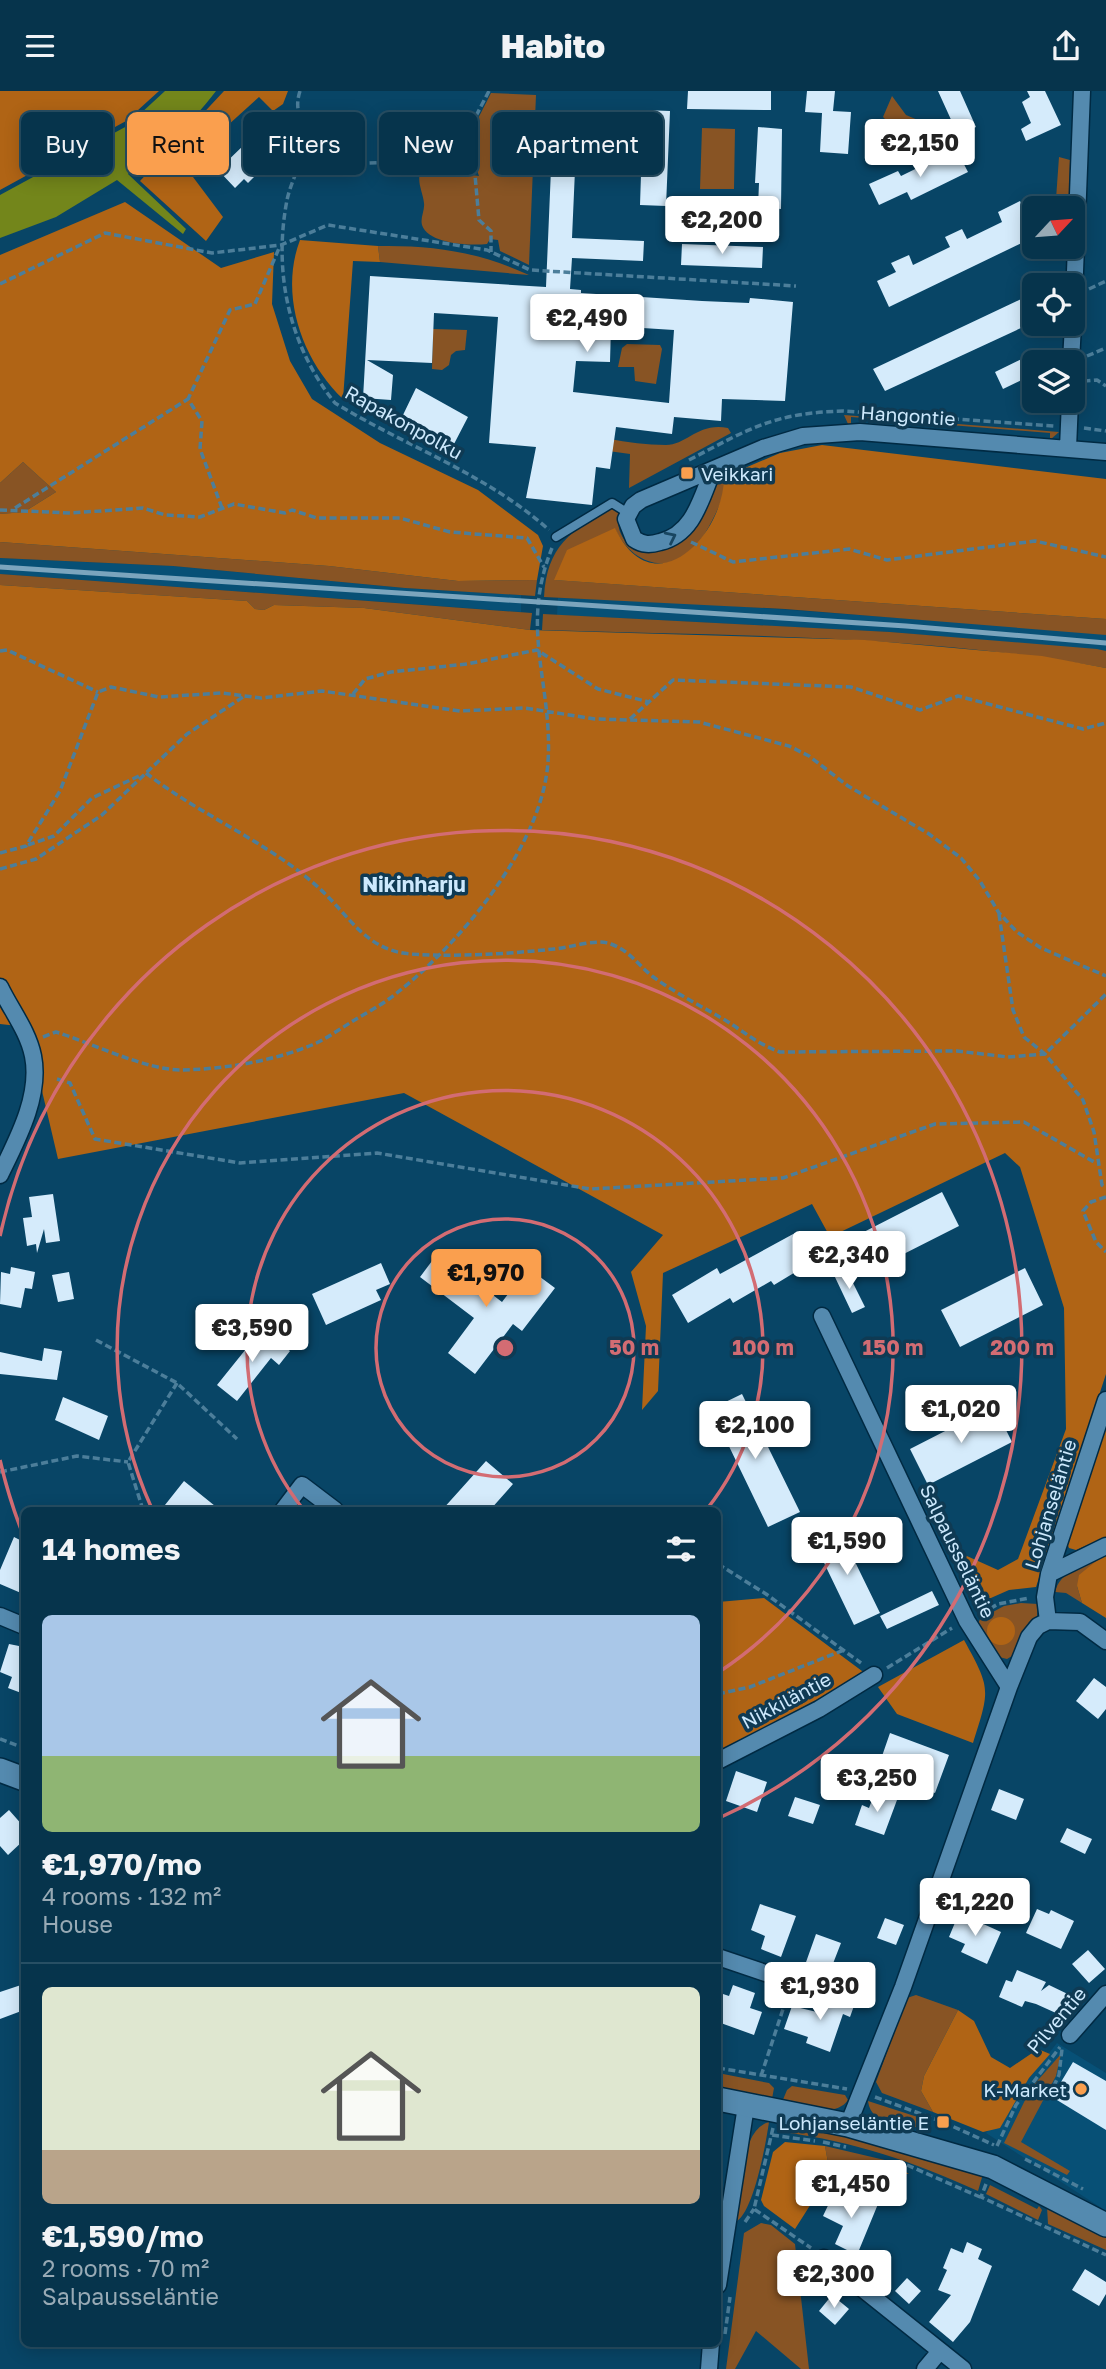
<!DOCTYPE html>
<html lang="en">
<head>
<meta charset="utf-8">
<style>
  :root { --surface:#06344c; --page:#143f56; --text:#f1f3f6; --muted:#98aab5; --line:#274f64; --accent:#fa9f4e }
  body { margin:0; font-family:"Golos Text",sans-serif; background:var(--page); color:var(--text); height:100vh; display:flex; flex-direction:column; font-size:26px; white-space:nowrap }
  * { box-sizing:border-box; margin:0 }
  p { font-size:23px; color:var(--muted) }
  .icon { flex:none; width:38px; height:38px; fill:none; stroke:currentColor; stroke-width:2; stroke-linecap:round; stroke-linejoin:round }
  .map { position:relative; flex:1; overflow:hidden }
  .panel { position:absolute; left:21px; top:1416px; width:700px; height:840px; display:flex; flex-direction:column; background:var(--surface); border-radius:10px; box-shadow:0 4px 18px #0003,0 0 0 2px var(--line) }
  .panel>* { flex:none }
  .guide { position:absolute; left:21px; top:21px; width:700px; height:63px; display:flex; gap:14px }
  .needle { width:46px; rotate:64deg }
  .controls { position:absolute; left:1022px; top:105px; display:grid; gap:14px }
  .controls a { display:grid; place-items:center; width:63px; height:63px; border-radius:10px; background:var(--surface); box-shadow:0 4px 18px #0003,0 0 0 2px var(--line); font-size:35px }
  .price { position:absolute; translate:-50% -60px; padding:0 16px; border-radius:7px; background:#fff; color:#222; font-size:23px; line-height:46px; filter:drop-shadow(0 2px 4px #0008) }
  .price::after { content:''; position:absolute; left:50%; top:42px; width:21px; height:16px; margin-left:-10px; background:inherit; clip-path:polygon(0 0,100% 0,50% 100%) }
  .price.current { background:var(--accent); color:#111 }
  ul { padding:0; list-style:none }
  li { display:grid; align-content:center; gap:14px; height:371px; padding:0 21px }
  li+li { border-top:2px solid var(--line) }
  li span { display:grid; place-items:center; height:217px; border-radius:10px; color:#555 }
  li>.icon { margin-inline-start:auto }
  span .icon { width:126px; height:126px; fill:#fffc; stroke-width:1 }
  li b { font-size:30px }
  h2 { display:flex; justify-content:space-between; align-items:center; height:84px; padding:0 21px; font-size:30px }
  .pill { padding:0 24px; border-radius:10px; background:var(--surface); box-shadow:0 4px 18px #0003,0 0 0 2px var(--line); font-size:24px; line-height:63px }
  .pill.current { background:var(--accent); color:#111 }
  header { display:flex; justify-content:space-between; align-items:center; height:91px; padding:0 21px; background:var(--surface); font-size:32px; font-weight:800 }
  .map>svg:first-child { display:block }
</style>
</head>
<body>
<header><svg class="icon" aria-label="menu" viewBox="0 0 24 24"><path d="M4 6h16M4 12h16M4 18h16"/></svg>Habito<svg class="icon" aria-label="share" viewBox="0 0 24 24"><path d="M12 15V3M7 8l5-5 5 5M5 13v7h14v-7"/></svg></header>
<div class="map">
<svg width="1106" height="2278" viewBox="0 0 1106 2278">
  <rect width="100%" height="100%" fill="#084566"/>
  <path fill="#075076" d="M0,467l173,8 232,22 116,7v17l-521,-38z
    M558,507l93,2 428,31 27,4v16l-216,-19 -333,-17z
    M1057,1952l49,30v138l-120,-78z"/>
  <path fill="#885424" d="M491,2l45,2 -7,170 -29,-14 -2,-11 -8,-1 -3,5c-17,2 -59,0 -65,-19 -2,-7 3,-15 2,-22 -1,-11 -8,-22 -3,-32 3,-6 8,-8 14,-9 18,-5 25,-4 36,13l8,1c-15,-41 -6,-46 12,-83z
    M892,5l14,19 19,8 -4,15 -32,15 -11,-15 11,-15 -6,-6z
    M702,37l33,1 -1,60h-34z
    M1059,66l11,3 -1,41 -9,2 -4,-4z
    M378,155c55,-1 101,6 151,29l-149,-13z
    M433,238l34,1 -2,20 -9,1 -5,4 -2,10 -7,5 -10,-1z
    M627,253l33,1 2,4 -6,35 -21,-3 -1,-14h-16l4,-19z
    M844,324l215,17 -9,8v-7l-199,-16v7h-3z
    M551,337c37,6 77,17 115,17 21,0 32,-23 62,-17l3,5 -102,55 1,-34 -94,-13z
    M23,371l33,30 -32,20 -24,2v-31z
    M724,386c0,5 1,11 0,16 -2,10 -23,51 -31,57 -30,26 -62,11 -78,-21l-60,51 551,39v16l-321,-26 -241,-12c3,-51 26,-66 68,-89l8,4c-4,11 -1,21 6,30 8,10 17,12 29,10 59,-15 36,-42 69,-75z
    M0,451l329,24 129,15 79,-1 -2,16 -130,-8 -232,-22 -173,-8z
    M0,483l532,39 -2,17 -166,-22 -90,-3 -10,5 -9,-1 -8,-8 -247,-16z
    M543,523l347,18 207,17 9,2v17c-186,-34 -376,-32 -564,-38z
    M1099,1466l-22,29 5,17 -16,-10 -11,-1c5,-20 27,-27 44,-35z
    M1021,1512l17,1 -1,12 -8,6 -17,34 -5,3 -8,-2 -21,-33 2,-5 24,-13z
    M916,1904l42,15 -34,66 -3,15 12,21 -51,-19 -6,-11 31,-84z
    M1061,1963l-5,22 -35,66 49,29 -3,4 -63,-32 27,-55z
    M718,1982l51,10 5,5 -2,11 -54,-12z
    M792,1995l53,9 3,5c-13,19 -47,5 -66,2l5,-12z
    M868,2010l59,19 1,10c-21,-7 -57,-2 -60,-29z
    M769,2031c-3,21 -15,88 -32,99 4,-27 2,-91 32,-99z
    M780,2033l55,9 148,41 -5,17c-67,-30 -122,-49 -195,-59z
    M825,2055l64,15 20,13h-79z
    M990,2094l47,24 2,-3 3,4 -4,10 -52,-26z
    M1047,2116l59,29v14l-58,-26z
    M761,2132l10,2 24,19 14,125h-8l-45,-38 -21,38h-9l18,-136z"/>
  <path fill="#b06415" d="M0,0h159l-33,30 -126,69z
    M224,0h64l-5,13 -10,7 -14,-14 -75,68 39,52 -17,24 -66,-60z
    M125,111l96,66 53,-16 -2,52 18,57 22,38 68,44 98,47 60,45 5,11 -6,34 -79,1 -129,-15 -329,-24v-28l24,-2 32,-20 -33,-30 -23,21v-228z
    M300,149l78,6 2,16 -27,-1 -10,138c-41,-39 -64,-104 -43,-159z
    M822,354l284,34v140l-552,-39 13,-30 48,-22c38,80 109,8 109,-51l56,-24z
    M0,494l247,16 8,8 9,1 10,-5 90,3 166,22 335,10 177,16 64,12v706l-70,213 -27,3 -34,15 -26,-57 49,22 20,-11 48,-130 -2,-121 -44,-141 -15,-14 -175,84 -18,-33 -149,69 -5,118 -16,19 4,-84 -15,-54 32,-37 -259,-142 -346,66 -31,-132 -27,-3z
    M1106,1335v111l-30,13 -7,-2 -3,-8z
    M1106,1462v65l-24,-15 -5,-17 2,-11z
    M764,1507l102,76 -148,82v-154z
    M987 1540a14 14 0 1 1 28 0a14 14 0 1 1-28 0Z
    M964,1549c27,49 26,49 9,103l-76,-29 -19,-27z
    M958,1919l16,11 17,36 19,11 28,-19 12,5 -21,24 -29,50 -17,4 -50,-20 -12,-21 3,-15z
    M785,2051l40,4 5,28 -35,55 -31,-23 -3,-6 12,-48z"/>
  <path fill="#73861b" d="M165,0h51c-14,18 -28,34 -46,48 -16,12 -30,20 -42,35l58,55 -3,5 -66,-54 -61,37 -56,21v-43l127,-69z"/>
  <path fill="#d5ebfb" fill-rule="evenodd" d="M688,0h83v19l-84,-1z
    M807,0h28l-2,20 18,1 -3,42 -28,-2 2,-39 -17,-1z
    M938,0h22l16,36 -18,8z
    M1027,0h18l16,34 -35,16 -5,-12 10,-6 -9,-21 8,-5z
    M644,19l26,1 -4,95 -26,-1 2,-61 -104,-4 1,-20 104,4z
    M758,36l24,2 -1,80 -23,-2 1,-24h-4z
    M246,52l16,17 -2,2 4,5 -16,16 -4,-4 -9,9 -17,-18z
    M956,58l12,23 -57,28 -4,-8 -28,13 -10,-21 29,-13 3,5z
    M551,78l24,1 -3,68 72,3 -1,20 -71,-3 -2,31 11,1v3l121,8 47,2 1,-5 43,4 -8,99 -63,-2 -1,22 -47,-4 -2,17 -56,-7 -6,42 -14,-2 -4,38 -66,-7 10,-51 -47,-4 9,-126 -64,-4 -2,50 -65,-3 26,15 -2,25 -28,-2 7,-122 176,11zM611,235l63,4 -5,73 -96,-11 3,-31 34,1z
    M1020,110l14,29v7l-145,70 -12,-26 19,-9 -5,-9 18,-8 4,10 37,-18 -5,-10 17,-8 5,10 35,-17 -4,-10z
    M682,153l81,3 -1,21 -81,-3z
    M1034,202v29l-149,69 -12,-22z
    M1034,262v21l-31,15 -8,-17z
    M416,297l52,29 -14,27 -51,-29z
    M942,1101l17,34 -85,43 -18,-33z
    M53,1103l7,47 -14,2 -2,-14 -7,24 -1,-9 -9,2 -4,-28 9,-1 -3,-20z
    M795,1142l17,29 -38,23 -3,-4 -38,22 -3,-5 -42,25 -16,-28 45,-27 3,6z
    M438,1162l64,49 26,-34 27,20 -33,43 -9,-7 -38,50 -27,-21 26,-35 -54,-41z
    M381,1172l9,21 -14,6 5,10 -55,25 -14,-31z
    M11,1176l24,5 -3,17 -7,-1 -4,20 -21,-4 1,-32 9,2z
    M1025,1177l18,37 -83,42 -19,-37z
    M846,1178l19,38 -13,6 -18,-38z
    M69,1181l5,27 -16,3 -6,-27z
    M262,1238l28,22 -11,14 -8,-7 -34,43 -20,-16z
    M44,1257l18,3 -5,29 -57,-6v-22l42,9z
    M742,1303l58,118 -32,15 -57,-118z
    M63,1306l45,19 -9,24 -44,-20z
    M994,1315l18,36 -84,43 -18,-36z
    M486,1370l27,23 -23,26h-48z
    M184,1390l36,29h-59z
    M839,1438l41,84 -26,12 -40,-83z
    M14,1446l10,5v43l-3,8 -21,-9v-14z
    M932,1500l7,14 -52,24 -7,-13z
    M9,1553l15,3v47l-16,-6 4,-11 -12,-5z
    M1094,1587l12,9v22l-8,10 -22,-18z
    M890,1642l59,22 -14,38 -24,-9 5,-12 -35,-13z
    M736,1680l31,11 -10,30 -31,-11z
    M999,1698l25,10 -8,21 -25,-10z
    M875,1701l22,8 -13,35 -29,-10 7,-20 7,3z
    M795,1706l25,8 -7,19 -25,-8z
    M9,1719l15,17v13l-16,15 -8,-9v-28z
    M1067,1737l25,11 -7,15 -25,-12z
    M760,1813l36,12 -15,41 -20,-8 4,-13 -14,-6z
    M1037,1818l12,5 2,-4 23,11 -13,28 -35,-16z
    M959,1822l42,19 -14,32 -26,-12 4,-8 -16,-7z
    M885,1827l19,7 -8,20 -19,-7z
    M816,1843l25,9 -14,36 -14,-5 3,-5 -11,-4z
    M1088,1859l17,19 -16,14 -17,-19z
    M1017,1879l29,12 -5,9 8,-6 27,13 -9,20 -31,-14 -11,-3 -3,6 -23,-10 7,-17 6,2z
    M24,1893v26l-24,9v-27z
    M733,1894l22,8 -5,15 12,4 -8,23 -36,-13 5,-28 6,2z
    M828,1902l27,10 -5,14 -7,-3 -13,38 -24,-9 2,-6 -24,-8 8,-23 29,7z
    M1073,1971l33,19v49l-54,-33z
    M834,2102l16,8 4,-8 24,11 -21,51 -22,-11 8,-18 -20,-10z
    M967,2151l15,7 -4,10 14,7 -22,56 -17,20 -24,-20 22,-27 -13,-5 9,-20 -4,-2 8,-20 12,5z
    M1085,2178l21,13v12l-7,12 -27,-16z
    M907,2187l14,13 -12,13 -14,-13z
    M832,2204l17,14 -14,16 -16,-14z"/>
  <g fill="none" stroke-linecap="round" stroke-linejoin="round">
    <defs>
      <path id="service" d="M556,446l56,-34 16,10"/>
      <path id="minor" d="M1073,232l9,-232
        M1071,271l2,-38
        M1068,357l2,-47
        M713,379c-12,28 -19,64 -53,72 -10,3 -17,3 -26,-3l-8,-20 7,-13 8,-6 122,-52 40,-12 57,-4 246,20
        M0,896c11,23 28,44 33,69 8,40 -16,84 -33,119
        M822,1225l145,305 42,66
        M283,1419l19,-25 33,25
        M1049,1483l57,-28
        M0,1525l24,10
        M1048,1530l32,1 26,19
        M718,1670l101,-52 55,-34
        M718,1866l74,25
        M1070,1944l36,-41
        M848,2034l55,-138 106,-300 20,-50 9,-11 10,-5 -3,-24 4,-23 57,-174
        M824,2167l139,111
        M718,2194l28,-179
        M709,2278l2,-26
        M925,2278l15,-18"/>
      <path id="secondary" d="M0,1679l24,9
        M718,2008l130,26 145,42 113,58"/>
    </defs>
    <use href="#service" stroke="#002a43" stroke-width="11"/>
    <use href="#minor" stroke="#002a43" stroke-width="19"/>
    <use href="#secondary" stroke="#002a43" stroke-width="26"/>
    <path stroke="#4c7e9a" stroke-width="3.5" stroke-dasharray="7 3.5" stroke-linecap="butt" d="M300,0c-7,22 4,27 5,47 0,20 -14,42 -18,62 -14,72 2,146 48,203 70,43 152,71 214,127
      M489,0l-24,46 3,23 7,15 4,45 12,11v21
      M305,47l25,22 13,4 82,-3 41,-13
      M0,193l105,-51 107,20 69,-8 47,-20 159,25 43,20 266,16
      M1089,198l17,-8
      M1087,265l19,-8
      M1073,291l24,-2 9,6
      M1084,337l22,3
      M689,369c60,-31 84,-47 154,-49l212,15
      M15,417l173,-109
      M222,417l-22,-59 2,-28 -14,-22 42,-89 25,-6 25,-58
      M0,419l71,3 72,-5 22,7 35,2 34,-13 51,9 7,-3 25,8h83l50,14 77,6 17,29
      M691,451l42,20 116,-13 38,11 148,-19 71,16
      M0,560l7,-1 91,42
      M353,603l12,-15 26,-7 76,-8 70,-14 61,39 51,13
      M630,628l43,-39 178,7 69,23 38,-14 125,33 23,-6
      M146,682c55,43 121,68 173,115 30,27 46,62 91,66 47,3 97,0 144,-5 15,-1 43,-11 57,-5 19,7 26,20 41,32 23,17 49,30 73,44 21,13 31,23 55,32l177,-1 51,6 37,-3 38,46 11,32 8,53 4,3
      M28,754l26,-9 38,-38 49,-23
      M0,762l26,-7 34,-55 38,-99 13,-5 48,10 63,-4 39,5 61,-7 138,20 65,-3 70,11 104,3 90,24 20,10 39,30 81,48 32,24 19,23 19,32 18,19 24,16 65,28
      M0,778l36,-10 66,-44 85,-81 56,-37
      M999,823l14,96 11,27 21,17 61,-60
      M43,946l13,-5c36,11 89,38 126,38 43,-1 91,-9 130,-25 14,-6 28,-16 41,-24 15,-9 32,-18 45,-29 63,-50 144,-146 150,-230 5,-78 -29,-133 4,-214
      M57,988l13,4 25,56 145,24 137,-10 213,36 193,-11 152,-54 89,-2 72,41
      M1106,1106l-15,5 -8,9 13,31 10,10
      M96,1249l81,43 60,56
      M0,1381l77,-16 51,6
      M143,1419l-15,-48 49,-79
      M718,1473l48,30 95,69
      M981,1523l17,-10 31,-6
      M887,1577l65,-40
      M718,1603l32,-7 94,-37
      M0,1648l24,9
      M718,1977l129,21
      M761,1985l26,-79
      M1049,2005l10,-21 3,-26
      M875,2006l68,25 51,23
      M773,2037l-19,81 57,39
      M772,2044l43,6
      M823,2051l23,5
      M997,2055l19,-41 44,-58
      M1025,2068l58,30
      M907,2074l73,32
      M986,2093l-5,13 125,58
      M745,2131l9,-13
      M725,2243l5,-37"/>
    <use href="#service" stroke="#548aaf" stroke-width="8"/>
    <use href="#minor" stroke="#548aaf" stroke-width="16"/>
    <use href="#secondary" stroke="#548aaf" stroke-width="23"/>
    <path stroke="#7ba5be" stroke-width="5" d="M0,476l906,59 200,17"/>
  </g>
  <defs><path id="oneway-chevron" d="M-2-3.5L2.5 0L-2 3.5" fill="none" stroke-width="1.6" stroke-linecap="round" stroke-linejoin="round" transform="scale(1.75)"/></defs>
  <use stroke="#194661" href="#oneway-chevron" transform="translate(671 446) rotate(-26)"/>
  <g fill="none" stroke="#d36c73" stroke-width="3.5">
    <circle cx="505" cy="1257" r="129"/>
    <path d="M303 1418A258 258 0 1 1 707 1418"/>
    <path d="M152 1418A388 388 0 1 1 719 1581"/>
    <path d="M24 1446A517 517 0 0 1 0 1369M0 1145A517 517 0 1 1 719 1727"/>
  </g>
  <g fill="#fa9f4e" stroke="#0f3a53" stroke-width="2.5">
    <rect x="680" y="375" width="14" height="14" rx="3.5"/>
    <circle cx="1081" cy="1998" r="7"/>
    <rect x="936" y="2024" width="14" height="14" rx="3.5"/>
  </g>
  <g text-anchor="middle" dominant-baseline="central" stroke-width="7" stroke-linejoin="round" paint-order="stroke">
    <g font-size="19" fill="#cde9fd" stroke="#0f3a53">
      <text transform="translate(908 324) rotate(4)">Hangontie</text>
      <text transform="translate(404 331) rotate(29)">Rapakonpolku</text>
      <text transform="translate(1050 1413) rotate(-73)">Lohjanseläntie</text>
      <text transform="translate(958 1460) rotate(64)">Salpausseläntie</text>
      <text transform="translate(786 1609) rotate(-28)">Nikkiläntie</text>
      <text transform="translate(1056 1929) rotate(-50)">Pilventie</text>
    </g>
    <g font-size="19" fill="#cde9fd" stroke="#0f3a53" text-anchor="end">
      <text x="701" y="382" text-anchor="start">Veikkari</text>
      <text x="1067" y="1998">K-Market</text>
      <text x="929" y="2031">Lohjanseläntie E</text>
    </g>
    <g font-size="21" font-weight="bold" fill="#cde9fd" stroke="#0f3a53">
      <text x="414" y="793">Nikinharju</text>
    </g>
  </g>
  <circle cx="505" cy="1257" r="10" fill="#d36c73" stroke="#0f3a53" stroke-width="3.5"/>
  <g font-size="21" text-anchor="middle" font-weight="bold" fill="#d36c73" stroke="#0f3a53" stroke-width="7" stroke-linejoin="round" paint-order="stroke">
    <text x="634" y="1264">50 m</text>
    <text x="763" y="1264">100 m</text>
    <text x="893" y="1264">150 m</text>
    <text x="1022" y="1264">200 m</text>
  </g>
</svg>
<div class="controls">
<a><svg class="needle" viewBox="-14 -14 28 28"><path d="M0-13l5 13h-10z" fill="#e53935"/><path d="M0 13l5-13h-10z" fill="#98aab5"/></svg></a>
<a><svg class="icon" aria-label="locate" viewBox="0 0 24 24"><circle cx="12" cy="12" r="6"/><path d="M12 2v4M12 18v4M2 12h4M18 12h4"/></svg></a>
<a><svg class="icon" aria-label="layers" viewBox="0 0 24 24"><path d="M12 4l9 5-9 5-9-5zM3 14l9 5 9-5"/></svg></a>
</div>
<b class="price" style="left:920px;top:88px">€2,150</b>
<b class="price" style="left:722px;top:165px">€2,200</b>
<b class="price" style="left:587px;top:263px">€2,490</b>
<b class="price" style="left:849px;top:1200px">€2,340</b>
<b class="price current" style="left:486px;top:1218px">€1,970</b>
<b class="price" style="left:252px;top:1273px">€3,590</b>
<b class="price" style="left:961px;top:1354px">€1,020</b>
<b class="price" style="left:755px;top:1370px">€2,100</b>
<b class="price" style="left:847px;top:1486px">€1,590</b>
<b class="price" style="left:877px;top:1723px">€3,250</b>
<b class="price" style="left:975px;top:1847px">€1,220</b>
<b class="price" style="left:820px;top:1931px">€1,930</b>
<b class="price" style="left:851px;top:2129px">€1,450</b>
<b class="price" style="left:834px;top:2219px">€2,300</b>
<div class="guide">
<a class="pill">Buy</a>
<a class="pill current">Rent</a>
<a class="pill">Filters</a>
<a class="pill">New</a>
<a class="pill">Apartment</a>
</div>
<section class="panel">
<h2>14 homes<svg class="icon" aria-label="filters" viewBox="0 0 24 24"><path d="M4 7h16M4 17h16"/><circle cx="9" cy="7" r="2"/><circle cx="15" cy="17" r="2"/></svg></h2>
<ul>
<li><span style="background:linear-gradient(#a9c7e8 65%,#8fb573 0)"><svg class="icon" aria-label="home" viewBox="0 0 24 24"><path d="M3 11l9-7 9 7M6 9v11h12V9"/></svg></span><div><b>€1,970/mo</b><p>4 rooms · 132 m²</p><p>House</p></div></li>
<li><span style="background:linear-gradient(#dfe7d0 75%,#b9a48a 0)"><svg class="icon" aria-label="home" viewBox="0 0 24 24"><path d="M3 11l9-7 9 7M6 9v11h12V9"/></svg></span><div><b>€1,590/mo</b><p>2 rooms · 70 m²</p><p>Salpausseläntie</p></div></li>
</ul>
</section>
</div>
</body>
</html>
